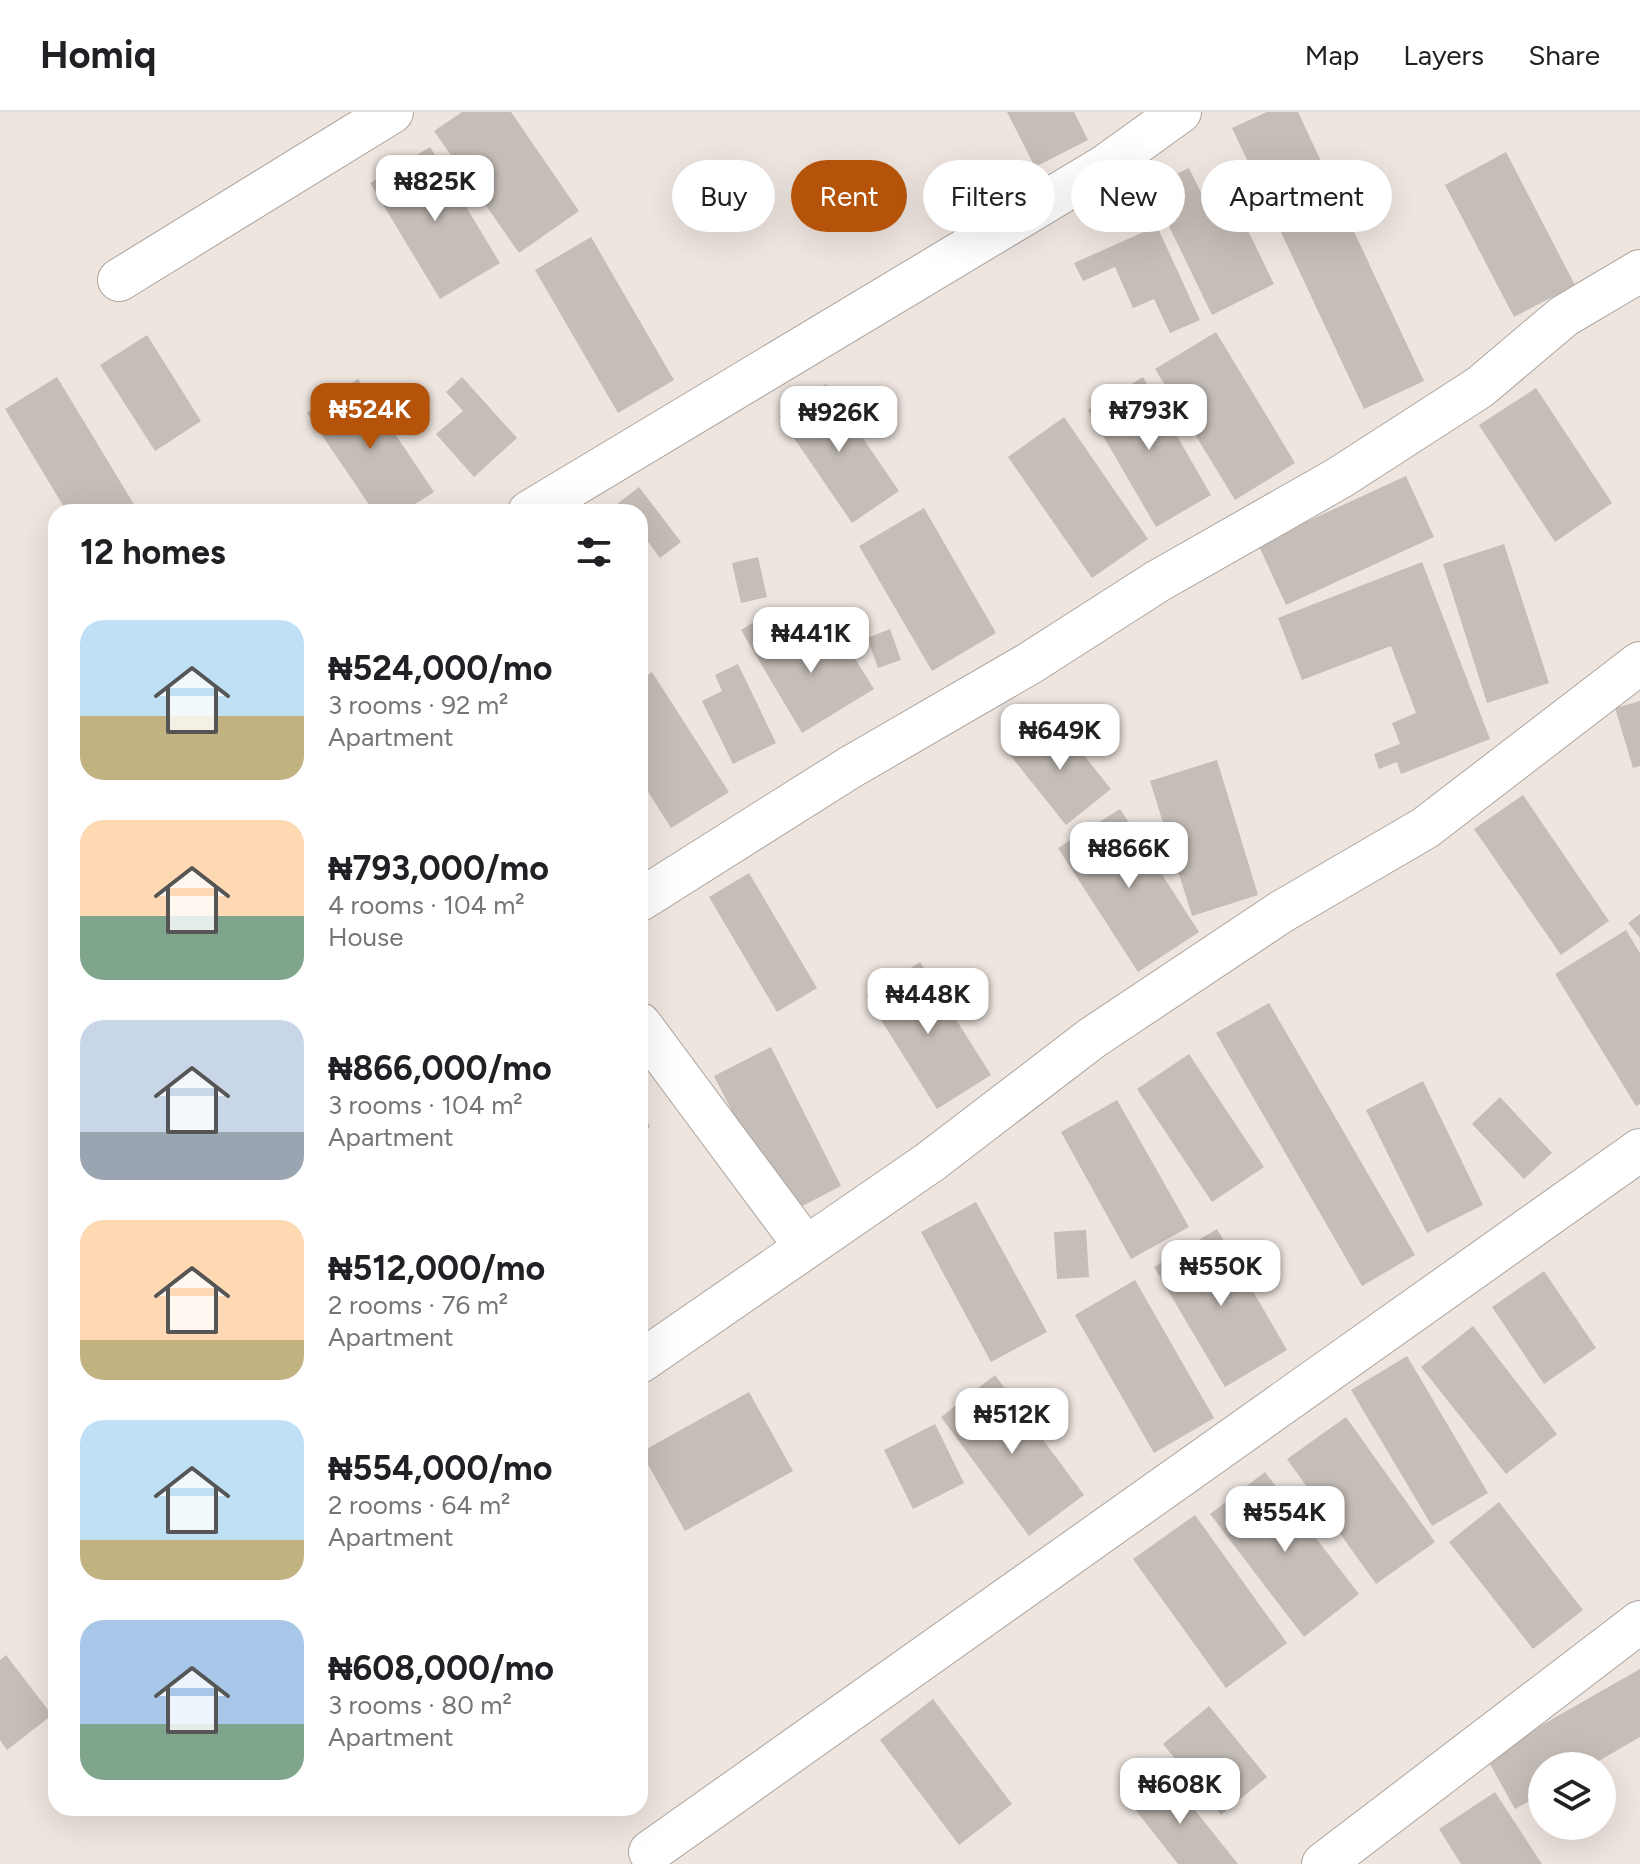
<!DOCTYPE html>
<html lang="en">
<head>
<meta charset="utf-8">
<style>
  :root { --surface:#fff; --page:#f6f6f6; --text:#202124; --muted:#757577; --line:#e0e0e0; --accent:#b45309 }
  body { margin:0; font-family:Figtree,sans-serif; background:var(--page); color:var(--text); height:100vh; display:flex; flex-direction:column; font-size:30px; white-space:nowrap }
  * { box-sizing:border-box; margin:0 }
  p { font-size:26px; color:var(--muted) }
  .icon { flex:none; width:44px; height:44px; fill:none; stroke:currentColor; stroke-width:2; stroke-linecap:round; stroke-linejoin:round }
  .map { position:relative; flex:1; overflow:hidden }
  .panel { position:absolute; left:48px; top:392px; width:600px; height:1312px; display:flex; flex-direction:column; background:var(--surface); border-radius:24px; box-shadow:0 8px 32px #0002 }
  .panel>* { flex:none }
  .top-card { position:absolute; left:672px; top:48px; width:760px; height:72px; display:flex; gap:16px }
  .controls { position:absolute; left:1528px; top:1640px; display:grid; gap:16px }
  .controls a { display:grid; place-items:center; width:88px; height:88px; border-radius:50%; background:var(--surface); box-shadow:0 8px 32px #0002; font-size:40px }
  .price { position:absolute; translate:-50% -68px; padding:0 18px; border-radius:16px; background:#fff; color:#222; font-size:26px; line-height:52px; filter:drop-shadow(0 2px 4px #0008) }
  .price::after { content:''; position:absolute; left:50%; top:48px; width:24px; height:18px; margin-left:-12px; background:inherit; clip-path:polygon(0 0,100% 0,50% 100%) }
  .price.active { background:var(--accent); color:#fff }
  ul { padding:0; list-style:none }
  li { display:flex; align-items:center; gap:24px; height:200px; padding:0 32px }
  li span { display:grid; place-items:center; flex:none; width:224px; height:160px; border-radius:24px; color:#555 }
  li>.icon { margin-inline-start:auto }
  span .icon { width:96px; height:96px; fill:#fffc; stroke-width:1 }
  li b { font-size:34px }
  h2 { display:flex; justify-content:space-between; align-items:center; height:96px; padding:0 32px; font-size:34px }
  .pill { padding:0 28px; border-radius:36px; background:var(--surface); box-shadow:0 8px 32px #0002; font-size:28px; line-height:72px }
  .pill.active { background:var(--accent); color:#fff }
  header { display:flex; align-items:center; gap:48px; box-sizing:border-box; height:112px; padding:0 40px; background:var(--surface); border-bottom:2px solid var(--line) }
  header strong { font-size:38px }
  nav { display:flex; gap:44px; margin-inline-start:auto; font-size:28px }
  .map>svg:first-child { display:block }
</style>
</head>
<body>
<header>
<strong>Homiq</strong>
<nav><a>Map</a><a>Layers</a><a>Share</a></nav>
</header>
<div class="map">
<svg width="1640" height="1752" viewBox="0 0 1640 1752">
  <rect width="100%" height="100%" fill="#eee5df"/>
  <path fill="#c5bdb7" d="M462,0h49l68,99 -60,42 -85,-122z
    M1007,0h67l14,28 -53,27z
    M1267,0h31l126,269 -60,28 -132,-281z
    M430,35l70,116 -60,36 -70,-116z
    M1506,40l69,133 -61,32 -69,-132z
    M1189,56l23,47 23,-11 39,80 -62,31 -62,-128z
    M1157,114l43,94 -30,13 -16,-34 -21,9 -18,-41 -32,14 -9,-18z
    M591,125l83,143 -56,33 -83,-143z
    M1216,220l79,131 -60,37 -80,-131z
    M147,223l54,86 -46,30 -55,-86z
    M57,265l78,129 -10,6h-58l-62,-103z
    M462,265l55,61 -43,39 -38,-43 27,-23 -17,-19z
    M1143,265l68,118 -55,32 -68,-117z
    M358,267l76,113 -31,20h-29l-67,-99z
    M826,272l73,107 -47,32 -73,-107z
    M1536,276l76,115 -57,39 -76,-117z
    M1064,305l84,122 -56,39 -84,-121z
    M1406,364l28,61 -148,68 -28,-61z
    M639,375l42,55 -21,16 -20,-27v-19h-33z
    M924,396l72,125 -64,38 -73,-125z
    M1504,432l45,139 -62,20 -44,-139z
    M758,445l9,40 -26,6 -9,-40z
    M1422,450l68,177 -89,35 -4,-12 -18,7 -5,-15 26,-10 -8,-21 24,-10 -25,-67 -89,34 -24,-62z
    M759,507l22,36 24,-15 3,5 28,-17 38,61 -72,44 -61,-103z
    M890,517l11,31 -23,8 -11,-30z
    M738,552l38,79 -43,21 -31,-63 20,-10 -7,-16z
    M652,560l77,120 -58,36 -31,-49v-99z
    M1640,589v65l-7,2 -18,-60z
    M1055,607l56,70 -45,36 -56,-70z
    M1217,648l41,135 -66,21 -42,-135z
    M1523,683l86,126 -48,34 -87,-126z
    M1120,697l79,123 -61,40 -80,-124z
    M749,761l68,115 -40,24 -68,-115z
    M1640,802v24l-12,-15z
    M1626,818l14,23v151l-4,2 -81,-132z
    M920,850l71,113 -54,34 -71,-113z
    M1269,891l146,252 -53,31 -146,-253z
    M771,935l70,139 -56,29 -71,-139z
    M1189,942l75,113 -52,35 -75,-113z
    M1423,969l60,124 -56,28 -61,-123z
    M1500,985l52,56 -28,26 -52,-55z
    M1117,988l72,127 -58,32 -70,-127z
    M640,993l10,22 -10,5z
    M976,1090l71,130 -56,30 -70,-130z
    M1217,1117l70,121 -62,37 -71,-120z
    M1086,1118l3,47 -32,2 -3,-47z
    M1544,1159l52,77 -52,36 -52,-77z
    M1135,1168l79,138 -60,35 -79,-138z
    M1473,1214l84,108 -51,40 -85,-107z
    M1407,1244l81,137 -56,33 -81,-136z
    M995,1263l89,120 -55,41 -88,-119z
    M749,1280l44,79 -108,60 -44,-79z
    M1346,1305l89,125 -59,42 -89,-125z
    M935,1312l29,59 -51,26 -29,-59z
    M1265,1360l94,122 -55,43 -94,-123z
    M1499,1390l84,108 -50,39 -84,-107z
    M1195,1403l92,128 -61,45 -93,-129z
    M6,1543l46,60 -45,35 -7,-10v-80z
    M1640,1557v68l-50,29h-48v28l-27,15 -29,-52z
    M933,1587l79,105 -53,41 -79,-105z
    M1209,1594l58,71 -46,38 -58,-71z
    M1166,1662l72,90h-60l-48,-61z
    M1495,1680l47,72h-81l-22,-35z"/>
  <g fill="none" stroke-linecap="round" stroke-linejoin="round">
    <defs>
      <path id="street" d="M119,168l273,-168
        M529,400l576,-346 75,-54
        M640,788l209,-132 181,-105 128,-82 181,-103 141,-91 84,-71 76,-45
        M640,912l165,222
        M640,1250l290,-200 162,-124 189,-126 144,-84 215,-165
        M650,1740l990,-702
        M1323,1752l317,-242"/>
    </defs>
    <use href="#street" stroke="#aca49e" stroke-width="44"/>
    <use href="#street" stroke="#fff" stroke-width="42"/>
  </g>
</svg>
<div class="controls">
<a><svg class="icon" aria-label="layers" viewBox="0 0 24 24"><path d="M12 4l9 5-9 5-9-5zM3 14l9 5 9-5"/></svg></a>
</div>
<b class="price" style="left:435px;top:111px">₦825K</b>
<b class="price active" style="left:370px;top:339px">₦524K</b>
<b class="price" style="left:1149px;top:340px">₦793K</b>
<b class="price" style="left:839px;top:342px">₦926K</b>
<b class="price" style="left:811px;top:563px">₦441K</b>
<b class="price" style="left:1060px;top:660px">₦649K</b>
<b class="price" style="left:1129px;top:778px">₦866K</b>
<b class="price" style="left:928px;top:924px">₦448K</b>
<b class="price" style="left:1221px;top:1196px">₦550K</b>
<b class="price" style="left:1012px;top:1344px">₦512K</b>
<b class="price" style="left:1285px;top:1442px">₦554K</b>
<b class="price" style="left:1180px;top:1714px">₦608K</b>
<div class="top-card">
<a class="pill">Buy</a>
<a class="pill active">Rent</a>
<a class="pill">Filters</a>
<a class="pill">New</a>
<a class="pill">Apartment</a>
</div>
<section class="panel">
<h2>12 homes<svg class="icon" aria-label="filters" viewBox="0 0 24 24"><path d="M4 7h16M4 17h16"/><circle cx="9" cy="7" r="2"/><circle cx="15" cy="17" r="2"/></svg></h2>
<ul>
<li><span style="background:linear-gradient(#bfe0f5 60%,#c2b280 0)"><svg class="icon" aria-label="home" viewBox="0 0 24 24"><path d="M3 11l9-7 9 7M6 9v11h12V9"/></svg></span><div><b>₦524,000/mo</b><p>3 rooms · 92 m²</p><p>Apartment</p></div></li>
<li><span style="background:linear-gradient(#ffd9b3 60%,#7fa58c 0)"><svg class="icon" aria-label="home" viewBox="0 0 24 24"><path d="M3 11l9-7 9 7M6 9v11h12V9"/></svg></span><div><b>₦793,000/mo</b><p>4 rooms · 104 m²</p><p>House</p></div></li>
<li><span style="background:linear-gradient(#c9d6e8 70%,#9aa5b1 0)"><svg class="icon" aria-label="home" viewBox="0 0 24 24"><path d="M3 11l9-7 9 7M6 9v11h12V9"/></svg></span><div><b>₦866,000/mo</b><p>3 rooms · 104 m²</p><p>Apartment</p></div></li>
<li><span style="background:linear-gradient(#ffd9b3 75%,#c2b280 0)"><svg class="icon" aria-label="home" viewBox="0 0 24 24"><path d="M3 11l9-7 9 7M6 9v11h12V9"/></svg></span><div><b>₦512,000/mo</b><p>2 rooms · 76 m²</p><p>Apartment</p></div></li>
<li><span style="background:linear-gradient(#bfe0f5 75%,#c2b280 0)"><svg class="icon" aria-label="home" viewBox="0 0 24 24"><path d="M3 11l9-7 9 7M6 9v11h12V9"/></svg></span><div><b>₦554,000/mo</b><p>2 rooms · 64 m²</p><p>Apartment</p></div></li>
<li><span style="background:linear-gradient(#a9c7e8 65%,#7fa58c 0)"><svg class="icon" aria-label="home" viewBox="0 0 24 24"><path d="M3 11l9-7 9 7M6 9v11h12V9"/></svg></span><div><b>₦608,000/mo</b><p>3 rooms · 80 m²</p><p>Apartment</p></div></li>
</ul>
</section>
</div>
</body>
</html>
